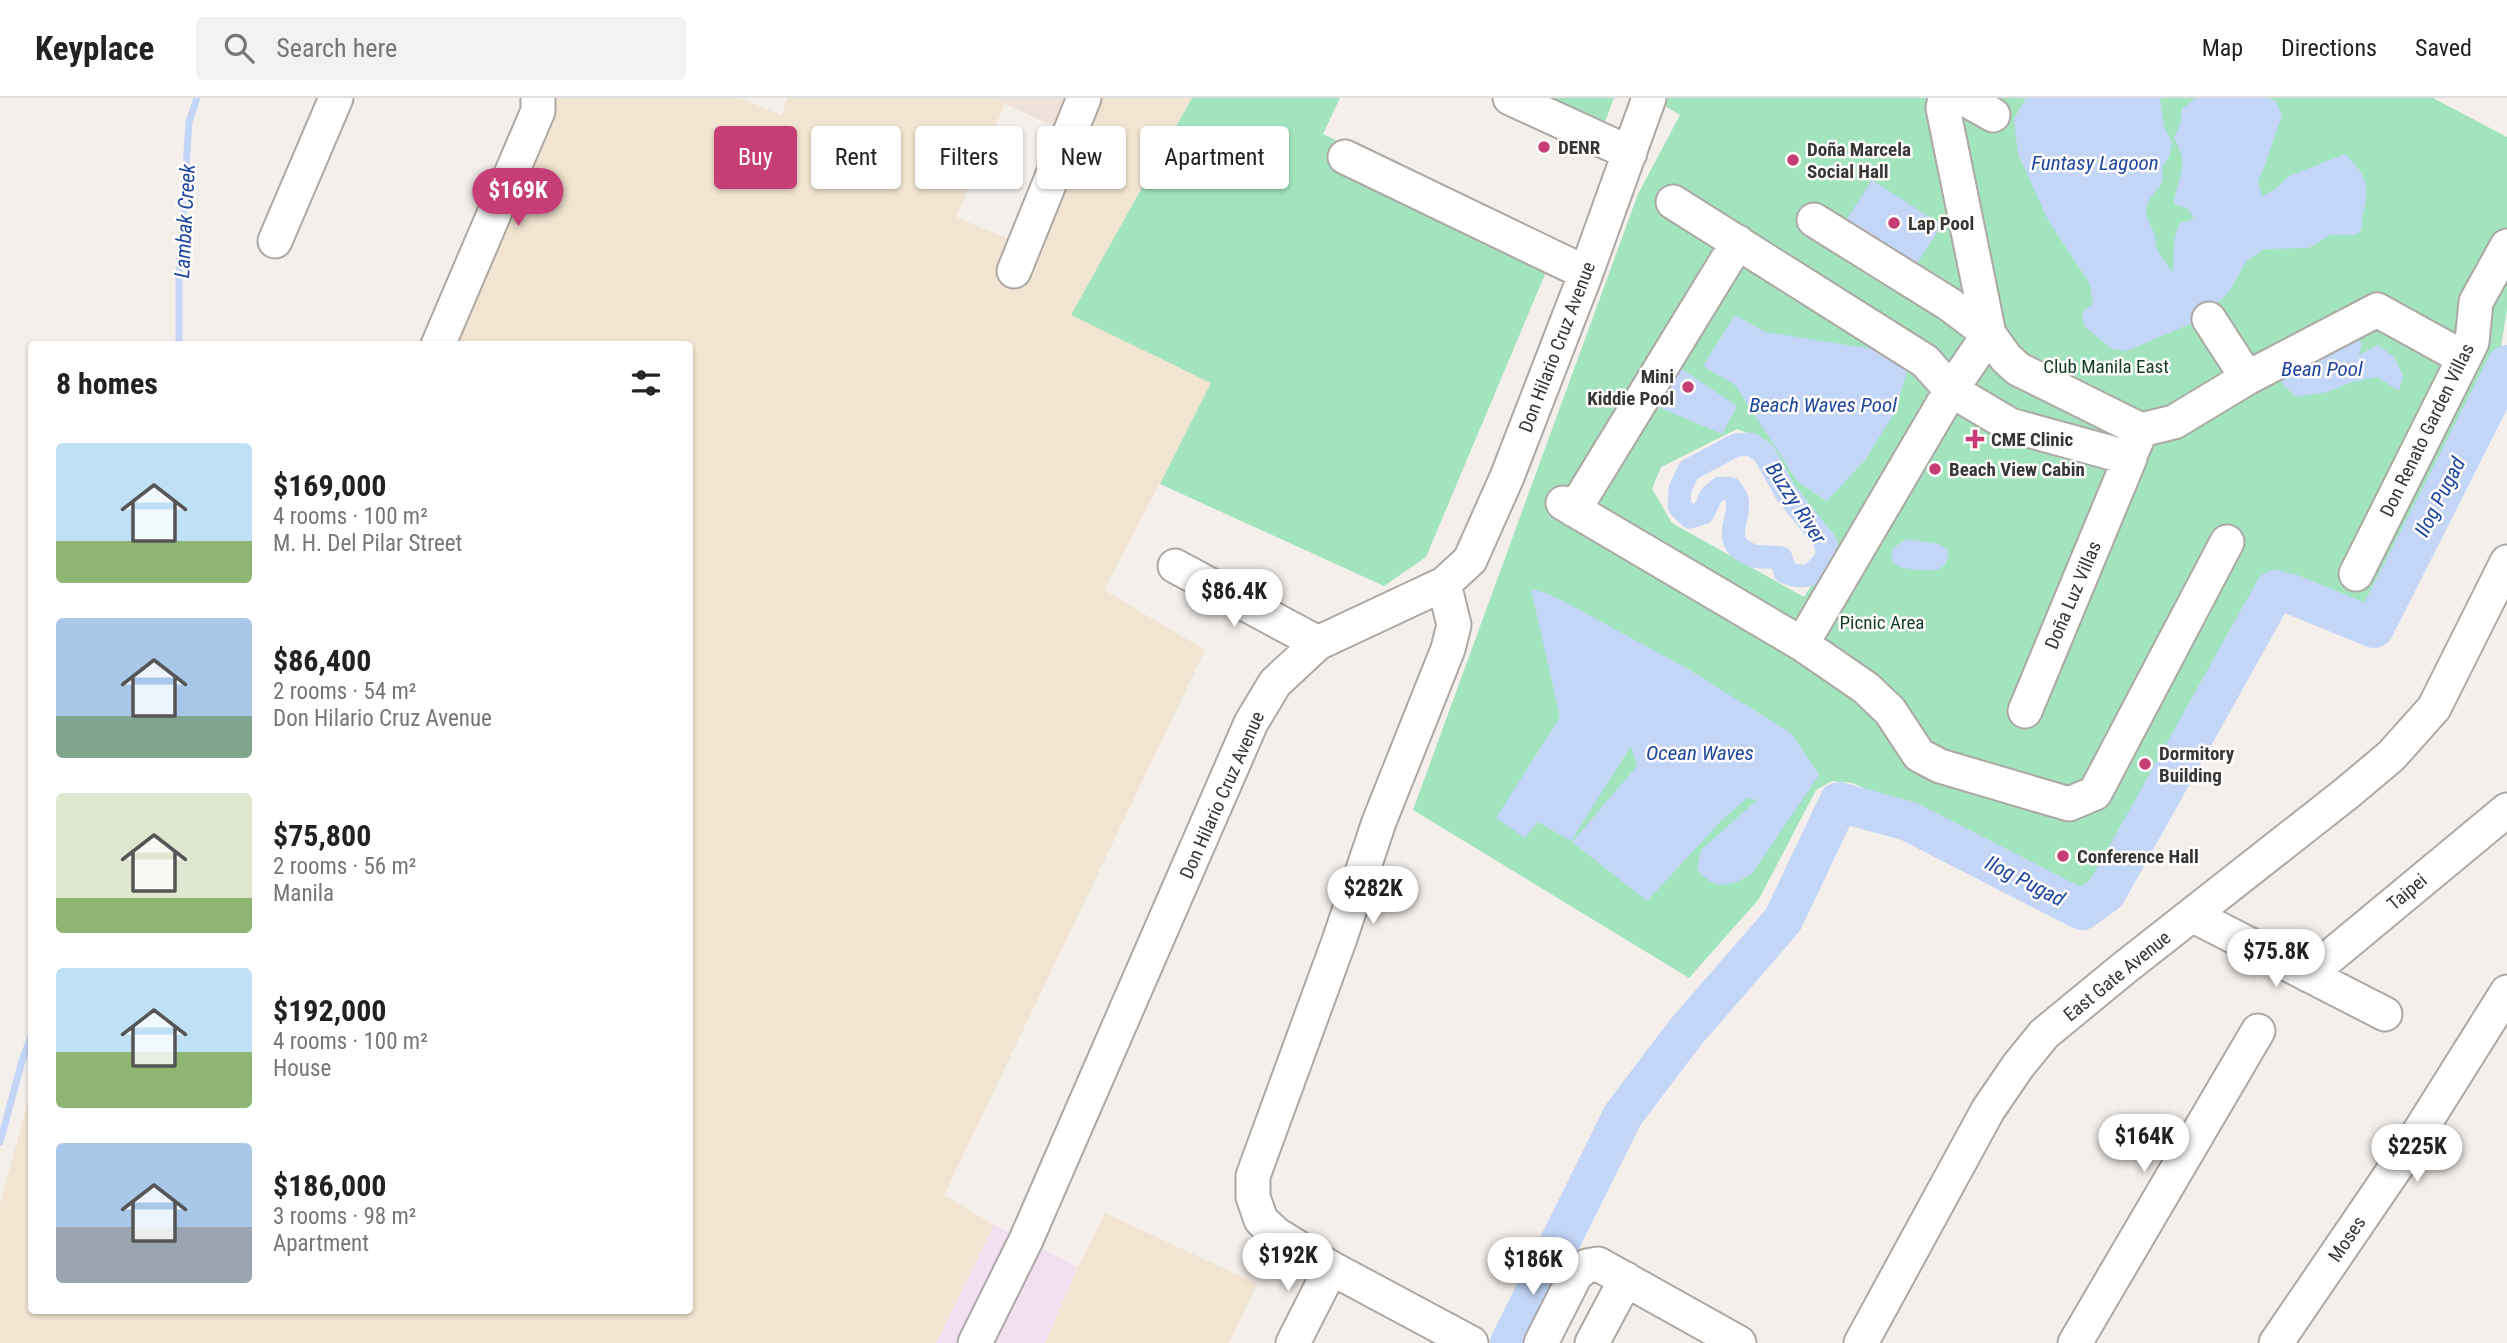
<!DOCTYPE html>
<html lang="en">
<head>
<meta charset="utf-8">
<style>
  :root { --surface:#fff; --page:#f2f2f2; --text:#222; --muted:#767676; --line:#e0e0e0; --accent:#c73d76 }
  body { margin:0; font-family:"Roboto Condensed",sans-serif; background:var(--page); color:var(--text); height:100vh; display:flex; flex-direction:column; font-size:26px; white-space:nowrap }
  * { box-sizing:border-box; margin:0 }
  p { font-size:23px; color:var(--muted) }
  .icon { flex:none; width:38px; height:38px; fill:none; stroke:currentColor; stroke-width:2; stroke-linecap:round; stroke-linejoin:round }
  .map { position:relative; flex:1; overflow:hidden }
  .sheet { position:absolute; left:28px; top:243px; width:665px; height:973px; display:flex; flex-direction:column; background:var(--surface); border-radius:7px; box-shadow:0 2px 5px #0004 }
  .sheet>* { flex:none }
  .banner { position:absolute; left:714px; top:28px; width:665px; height:63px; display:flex; gap:14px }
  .price { position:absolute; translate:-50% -60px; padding:0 16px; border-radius:24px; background:#fff; color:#222; font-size:23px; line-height:46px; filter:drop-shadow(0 2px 4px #0008) }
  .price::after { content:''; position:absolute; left:50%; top:42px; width:21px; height:16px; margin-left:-10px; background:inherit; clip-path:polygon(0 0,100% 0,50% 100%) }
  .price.active { background:var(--accent); color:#fff }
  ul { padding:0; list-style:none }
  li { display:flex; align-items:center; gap:21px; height:175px; padding:0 28px }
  li span { display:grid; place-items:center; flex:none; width:196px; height:140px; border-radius:7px; color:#555 }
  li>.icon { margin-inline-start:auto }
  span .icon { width:84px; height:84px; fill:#fffc; stroke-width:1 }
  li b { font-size:30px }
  h2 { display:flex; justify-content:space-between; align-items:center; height:84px; padding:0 28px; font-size:30px }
  .pill { padding:0 24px; border-radius:7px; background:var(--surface); box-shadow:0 2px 5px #0004; font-size:24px; line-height:63px }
  .pill.active { background:var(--accent); color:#fff }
  header { display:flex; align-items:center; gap:42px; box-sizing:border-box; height:98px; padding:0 35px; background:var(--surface); border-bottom:2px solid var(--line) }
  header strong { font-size:33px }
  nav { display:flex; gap:38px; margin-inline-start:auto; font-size:24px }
  .search { width:490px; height:63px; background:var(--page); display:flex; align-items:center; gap:18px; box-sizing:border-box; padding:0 24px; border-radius:7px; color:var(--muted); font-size:26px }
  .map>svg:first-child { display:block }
</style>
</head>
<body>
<header>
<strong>Keyplace</strong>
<div class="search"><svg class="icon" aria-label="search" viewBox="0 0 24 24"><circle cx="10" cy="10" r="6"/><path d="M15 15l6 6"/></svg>Search here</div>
<nav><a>Map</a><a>Directions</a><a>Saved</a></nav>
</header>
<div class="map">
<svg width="2507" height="1245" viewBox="0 0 2507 1245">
  <rect width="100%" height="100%" fill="#f4efeb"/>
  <path fill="#f2dff0" d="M994,1127l84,42 -33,76h-109z"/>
  <path fill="#f1e4d0" d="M557,0h182l42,17 7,-17h204l13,6 -49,113 52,22 -12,30 24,14 74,-185h98l-120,217 140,68 -108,207 101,60 -261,545 50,30 -58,118h-936v-139l31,-113 1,220h658v-966h-244z
    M1105,1115l152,71 -28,59h-184l33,-76z"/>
  <path fill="#ede1d9" d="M992,0h81l-13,31z"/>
  <path fill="#a1e4be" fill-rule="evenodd" d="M1192,0h148l-17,36 234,112 -131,311 -42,29 -224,-102 51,-101 -140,-68z
    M1540,0h74l-11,29z
    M1668,0h765l74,39v173l-6,36 -119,260 -19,10 -75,-36 -14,-2 -9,5 -162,300 -26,7 -224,-107 -21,-2 -16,9 -57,109 -70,79 -276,-168 225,-616 42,-79 -15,-9zM1737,331l15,6 35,57 49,55 -32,50 -132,-74 -20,-34 9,-22z"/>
  <path fill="#c4d6f7" d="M2026,0h134l4,29 8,15 -3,15 -7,11c3,18 -2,16 -11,29 -10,14 -2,23 3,36 2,5 1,11 3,16 4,9 11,16 16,24 1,-17 -1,-34 7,-50l14,-4 -7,-11 -13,-4c3,-28 17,-37 0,-66l6,-14 2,-15 14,-11h70l10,3 6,16c-9,21 -14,44 -24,64l4,15 13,-7 14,-13 56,-22c16,16 25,26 20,51 -2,9 -4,15 -3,24l-6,6h-26l-21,13 -45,1 -18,13 -17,30 -30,28 -72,31 -15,-2 -27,-22 -3,-14 11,-10 -3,-19 -42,-64 -30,-66 -4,-35z
    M1872,82l70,45 -26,40 -70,-45z
    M1735,217l30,17 107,17 37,17 -16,49 -28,45 -38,41 -29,-19 -63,-97 -32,-19z
    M2352,237l10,8 -3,12 19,-10 16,12 9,19 -4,15 -22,-14 -25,5 -25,10 -31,5 -14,-13v-11z
    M1680,270l57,38 -15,28 -66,-28z
    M1907,441l32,5 9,6c1,25 -20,21 -37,19 -6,-1 -12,-1 -16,-5 -5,-5 -4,-10 -2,-16z
    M1531,491l15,4 19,9 123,67 103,64 28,42 -67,99c-23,13 -38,17 -55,-5l4,-19 56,-50 -10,-2 -27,24 -73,79 -75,-59 65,-76 -6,-20 -60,95 -33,-19 -13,16 -29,-20 64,-101z"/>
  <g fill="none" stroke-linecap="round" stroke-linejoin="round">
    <path stroke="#c4d6f7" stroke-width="7" d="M179,247v-71l10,-152 8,-24
      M0,1044l22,-81 10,-27"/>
    <path stroke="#c4d6f7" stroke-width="23" d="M1751,346l13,9 22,40 40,50 1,15c-14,17 -20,23 -42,14l-4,-14c-9,-2 -19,0 -27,-2 -37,-13 -12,-36 -17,-57 -1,-4 -4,-6 -6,-10l-11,-1 -9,8 -8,17 -13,4 -11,-11 1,-17 9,-19 47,-25z"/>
    <path stroke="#c4d6f7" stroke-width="40" d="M1510,1245l113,-228 62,-82 98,-113 56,-118 69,19 174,89 24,-17 169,-303 16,4 83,34 133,-263"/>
    <defs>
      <path id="minor" d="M1510,0l120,55
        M1945,0l-2,10 46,226 17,24 12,11 123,61
        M1963,0l30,17
        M1345,59l241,116
        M1673,104l252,159 26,29 -149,254
        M1814,122l135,84 40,30 -38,56 59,35 120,33 -105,253
        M275,143l61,-143
        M1014,173l70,-173
        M2209,221l38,59
        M438,247l100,-234v-13
        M2133,351l8,-19 33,-8 73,-44 130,-68 87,48
        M1563,405l239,141 64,44 24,23 29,44 21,11 129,38 26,-11 132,-251
        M1574,412l164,-268
        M1175,468l143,77
        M2356,476l116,-232 4,-40 31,-56
        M1444,486l10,41 -6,24 -69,173 -40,119 -86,235v21l8,23 15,14 55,34 140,75
        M2192,817l193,99
        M2308,877l199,-165
        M975,1245l51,-103 225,-517 24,-40 43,-40 126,-59 26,-24 37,-83 79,-204 63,-175
        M1293,1245l38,-75
        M1541,1245l35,-69 11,-8 11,-2 141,79
        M1592,1245l34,-64
        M1861,1245l127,-233 30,-44 26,-32 79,-65 224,-176 44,-37 43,-48 73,-146
        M2075,1245l183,-312
        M2276,1245l135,-198 96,-153"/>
    </defs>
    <use href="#minor" stroke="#ada8a4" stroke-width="37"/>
    <use href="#minor" stroke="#fff" stroke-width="33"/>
  </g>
  <g fill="#c73d76" stroke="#fffdfb" stroke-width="2.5">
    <circle cx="1544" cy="49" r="7"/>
    <circle cx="1793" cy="62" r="7"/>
    <circle cx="1894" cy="125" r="7"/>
    <circle cx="1688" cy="289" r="7"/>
    <path d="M1971.5 330.5h7v7h7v7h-7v7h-7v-7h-7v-7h7z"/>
    <circle cx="1935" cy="371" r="7"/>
    <circle cx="2145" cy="666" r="7"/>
    <circle cx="2063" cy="758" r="7"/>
  </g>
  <g text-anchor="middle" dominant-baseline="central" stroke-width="5" stroke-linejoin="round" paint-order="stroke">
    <g font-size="19" font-weight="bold" fill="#383635" stroke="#fffdfb" text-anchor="start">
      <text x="1558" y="49">DENR</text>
      <text x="1807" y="51">Doña Marcela<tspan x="1807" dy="22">Social Hall</tspan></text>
      <text x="1908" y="125">Lap Pool</text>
      <text x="1674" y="278" text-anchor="end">Mini<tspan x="1674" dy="22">Kiddie Pool</tspan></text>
      <text x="1991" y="341">CME Clinic</text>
      <text x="1949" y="371">Beach View Cabin</text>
      <text x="2159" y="655">Dormitory<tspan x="2159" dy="22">Building</tspan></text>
      <text x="2077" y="758">Conference Hall</text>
    </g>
    <g font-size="19" fill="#383635" stroke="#fffdfb">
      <text transform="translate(1557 249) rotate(-69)">Don Hilario Cruz Avenue</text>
      <text transform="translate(2427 332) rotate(-64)">Don Renato Garden Villas</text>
      <text transform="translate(2073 497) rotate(-67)">Doña Luz Villas</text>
      <text transform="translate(1222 697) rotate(-66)">Don Hilario Cruz Avenue</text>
      <text transform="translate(2407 794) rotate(-40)">Taipei</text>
      <text transform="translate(2117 878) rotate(-39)">East Gate Avenue</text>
      <text transform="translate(2347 1141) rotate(-56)">Moses</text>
    </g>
    <g font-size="19" fill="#113d28" stroke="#fffdfb">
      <text x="2106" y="268">Club Manila East</text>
      <text x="1882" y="524">Picnic Area</text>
    </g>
    <g font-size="21" font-style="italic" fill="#1e47a1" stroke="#fffdfb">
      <text x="2095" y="65">Funtasy Lagoon</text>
      <text transform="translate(185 123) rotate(-87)">Lambak Creek</text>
      <text x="2322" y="271">Bean Pool</text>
      <text x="1823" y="307">Beach Waves Pool</text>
      <text transform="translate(2440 399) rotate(-63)">Ilog Pugad</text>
      <text transform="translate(1796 405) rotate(57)">Buzzy River</text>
      <text x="1700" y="655">Ocean Waves</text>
      <text transform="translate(2025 783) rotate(27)">Ilog Pugad</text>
    </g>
  </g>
</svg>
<b class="price active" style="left:518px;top:130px">$169K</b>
<b class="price" style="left:1234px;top:531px">$86.4K</b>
<b class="price" style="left:1373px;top:828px">$282K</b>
<b class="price" style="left:2276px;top:891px">$75.8K</b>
<b class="price" style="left:2144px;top:1076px">$164K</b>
<b class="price" style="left:2417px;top:1086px">$225K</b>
<b class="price" style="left:1288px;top:1195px">$192K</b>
<b class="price" style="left:1533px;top:1199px">$186K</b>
<div class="banner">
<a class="pill active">Buy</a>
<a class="pill">Rent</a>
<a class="pill">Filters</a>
<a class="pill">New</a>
<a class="pill">Apartment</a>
</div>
<section class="sheet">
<h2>8 homes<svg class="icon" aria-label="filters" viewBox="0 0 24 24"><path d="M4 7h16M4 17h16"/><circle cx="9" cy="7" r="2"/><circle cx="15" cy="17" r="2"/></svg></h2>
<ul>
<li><span style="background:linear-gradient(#bfe0f5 70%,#8fb573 0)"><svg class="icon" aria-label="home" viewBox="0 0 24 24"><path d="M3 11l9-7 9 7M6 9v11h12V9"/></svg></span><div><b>$169,000</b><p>4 rooms · 100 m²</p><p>M. H. Del Pilar Street</p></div></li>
<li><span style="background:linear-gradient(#a9c7e8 70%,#7fa58c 0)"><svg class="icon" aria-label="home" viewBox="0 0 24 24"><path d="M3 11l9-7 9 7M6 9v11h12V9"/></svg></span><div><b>$86,400</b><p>2 rooms · 54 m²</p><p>Don Hilario Cruz Avenue</p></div></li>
<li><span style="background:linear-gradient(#dfe7d0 75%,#8fb573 0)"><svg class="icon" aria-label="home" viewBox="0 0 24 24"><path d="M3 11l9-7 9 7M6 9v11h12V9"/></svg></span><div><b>$75,800</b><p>2 rooms · 56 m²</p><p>Manila</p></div></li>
<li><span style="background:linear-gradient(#bfe0f5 60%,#8fb573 0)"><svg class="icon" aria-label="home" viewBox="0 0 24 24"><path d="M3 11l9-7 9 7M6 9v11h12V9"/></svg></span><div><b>$192,000</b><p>4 rooms · 100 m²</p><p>House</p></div></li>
<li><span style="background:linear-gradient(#a9c7e8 60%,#9aa5b1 0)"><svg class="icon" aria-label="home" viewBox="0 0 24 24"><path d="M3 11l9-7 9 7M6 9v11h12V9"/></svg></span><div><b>$186,000</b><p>3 rooms · 98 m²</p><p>Apartment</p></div></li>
</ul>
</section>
</div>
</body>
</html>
